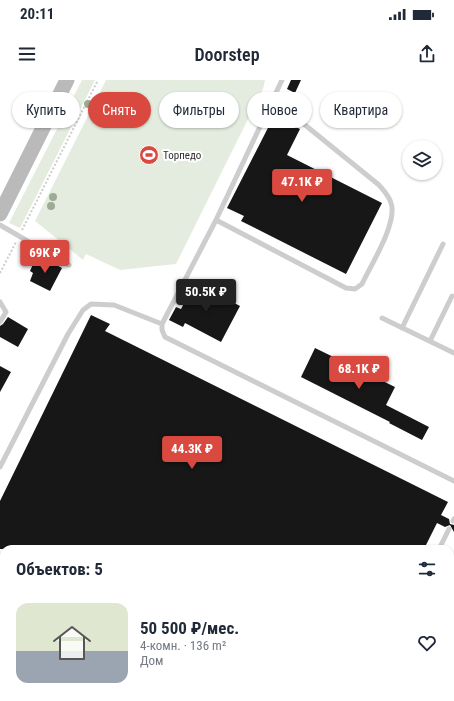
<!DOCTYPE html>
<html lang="ru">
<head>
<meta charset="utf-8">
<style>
  :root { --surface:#fff; --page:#f6f6f7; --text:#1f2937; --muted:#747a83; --accent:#d94940 }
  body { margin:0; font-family:"Roboto Condensed",sans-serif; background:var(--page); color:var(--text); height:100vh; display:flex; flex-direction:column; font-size:15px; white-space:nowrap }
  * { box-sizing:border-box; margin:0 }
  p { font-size:13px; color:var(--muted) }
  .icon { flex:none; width:22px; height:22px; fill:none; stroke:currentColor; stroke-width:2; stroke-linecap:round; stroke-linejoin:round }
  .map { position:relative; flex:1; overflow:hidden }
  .panel { position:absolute; left:0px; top:465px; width:454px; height:156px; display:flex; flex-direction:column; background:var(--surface); border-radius:12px 12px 0 0; box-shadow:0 1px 3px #0004 }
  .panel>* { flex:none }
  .banner { position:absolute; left:12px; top:12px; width:430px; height:36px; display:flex; gap:8px }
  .fabs { position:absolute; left:402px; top:60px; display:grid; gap:8px }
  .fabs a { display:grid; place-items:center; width:40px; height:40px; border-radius:50%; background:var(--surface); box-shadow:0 1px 3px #0004; font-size:20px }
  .price { position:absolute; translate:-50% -34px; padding:0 9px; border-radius:4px; background:var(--accent); color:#fff; font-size:13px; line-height:26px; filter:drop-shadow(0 1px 2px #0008) }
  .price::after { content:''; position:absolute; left:50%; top:24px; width:12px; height:9px; margin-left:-6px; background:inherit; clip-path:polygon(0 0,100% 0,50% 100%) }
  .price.active { background:#222; color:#fff }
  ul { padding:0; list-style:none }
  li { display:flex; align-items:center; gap:12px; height:100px; padding:0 16px }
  li span { display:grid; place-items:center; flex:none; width:112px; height:80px; border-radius:12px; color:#555 }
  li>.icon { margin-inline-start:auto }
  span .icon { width:48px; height:48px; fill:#fffc; stroke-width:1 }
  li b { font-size:17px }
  h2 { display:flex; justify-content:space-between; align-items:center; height:48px; padding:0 16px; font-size:17px }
  .pill { padding:0 14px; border-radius:18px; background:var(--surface); box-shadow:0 1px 3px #0004; font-size:14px; line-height:36px }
  .pill.active { background:var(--accent); color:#fff }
  .status { display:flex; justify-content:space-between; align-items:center; height:28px; padding:0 20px; background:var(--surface); direction:ltr }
  .status svg { height:11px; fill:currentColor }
  header { display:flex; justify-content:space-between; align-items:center; height:52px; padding:0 16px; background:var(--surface); font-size:18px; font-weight:600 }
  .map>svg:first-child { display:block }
</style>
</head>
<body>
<div class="status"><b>20:11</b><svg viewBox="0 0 49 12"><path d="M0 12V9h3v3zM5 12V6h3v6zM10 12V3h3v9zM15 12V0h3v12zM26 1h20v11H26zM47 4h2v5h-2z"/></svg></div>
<header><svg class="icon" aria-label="menu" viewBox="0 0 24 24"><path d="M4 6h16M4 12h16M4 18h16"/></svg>Doorstep<svg class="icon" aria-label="share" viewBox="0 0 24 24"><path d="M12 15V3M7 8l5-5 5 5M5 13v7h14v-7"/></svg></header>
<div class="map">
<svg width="454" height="621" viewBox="0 0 454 621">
  <rect width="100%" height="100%" fill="#fff"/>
  <path fill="#e4ecdf" d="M82,0h13l-75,148 -11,-5z
    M106,0h159l-2,9 -87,175 -56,6 -34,-16 -3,6 -48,-39z"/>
  <path fill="#171717" d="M291,0h10l-6,13 -8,-4z
    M274,36l26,13 -13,26 95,48 -36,71 -105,-53 3,-5 -17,-8z
    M41,177l21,11 -12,23 -20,-10 3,-8 -3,-2 4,-9 4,2z
    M195,203l45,23 -19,36 -36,-19 -2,4 -14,-7 7,-13 5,2z
    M91,235l19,9 -5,7 343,171 -7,13 8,4 1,5 4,1v7l-4,-7 -5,2 -8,-4 -13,26h-424v-48z
    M8,237l20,12 -10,18 -18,-10v-11l3,-2z
    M315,268l80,39 -9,18 43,22 -7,13 -33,-17 1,-1 -89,-45z
    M0,286l11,6 -11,20z"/>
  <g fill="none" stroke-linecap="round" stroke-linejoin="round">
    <path stroke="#cdcdcd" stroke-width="2" stroke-dasharray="2 2" stroke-linecap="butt" d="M22,150l76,-150
      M0,193l16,-31"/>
    <path stroke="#cdcdcd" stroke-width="5" d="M282,0l-66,140 -54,104v6l3,7 289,144
      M216,140l130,68 9,1 7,-5c9,-19 36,-62 29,-81 -2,-7 -7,-12 -12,-18l-106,-86
      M0,145l69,40
      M0,222l6,10 -6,10
      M382,238l72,35
      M402,248l41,-84
      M430,261l22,-45
      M0,387l68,-133 15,-24 8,-6 23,1 48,19
      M453,441l1,-2
      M439,469l10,-20
      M0,607l4,2
      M19,617l8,4
      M361,621l2,-4"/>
    <path stroke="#cdcdcd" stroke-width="10" d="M450,587l4,-8
      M450,610l4,2
      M431,621l3,-4"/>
    <path stroke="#bababa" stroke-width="15" d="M0,134l67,-134"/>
  </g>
  <g fill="#9dac96">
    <circle cx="88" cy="24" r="4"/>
    <circle cx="53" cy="117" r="4"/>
    <circle cx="51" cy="126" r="4"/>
  </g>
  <defs>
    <symbol id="stadium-disc" viewBox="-11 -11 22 22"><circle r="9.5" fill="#d94940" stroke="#fff"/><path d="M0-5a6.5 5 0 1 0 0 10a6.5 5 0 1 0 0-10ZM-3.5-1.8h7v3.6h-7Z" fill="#fff"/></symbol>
  </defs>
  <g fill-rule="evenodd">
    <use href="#stadium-disc" x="138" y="64" width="22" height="22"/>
  </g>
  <g text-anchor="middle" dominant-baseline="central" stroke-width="4" stroke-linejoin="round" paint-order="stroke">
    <g font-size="11" fill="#303030" stroke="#fff" text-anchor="start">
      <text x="163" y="75">Торпедо</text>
    </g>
  </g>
</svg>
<div class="fabs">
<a><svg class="icon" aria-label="layers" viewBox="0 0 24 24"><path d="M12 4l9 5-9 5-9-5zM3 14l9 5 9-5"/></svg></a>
</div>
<b class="price" style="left:302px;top:123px">47.1K ₽</b>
<b class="price" style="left:45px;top:194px">69K ₽</b>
<b class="price active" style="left:206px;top:233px">50.5K ₽</b>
<b class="price" style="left:359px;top:310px">68.1K ₽</b>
<b class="price" style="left:192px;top:390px">44.3K ₽</b>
<div class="banner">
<a class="pill">Купить</a>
<a class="pill active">Снять</a>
<a class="pill">Фильтры</a>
<a class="pill">Новое</a>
<a class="pill">Квартира</a>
</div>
<section class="panel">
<h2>Объектов: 5<svg class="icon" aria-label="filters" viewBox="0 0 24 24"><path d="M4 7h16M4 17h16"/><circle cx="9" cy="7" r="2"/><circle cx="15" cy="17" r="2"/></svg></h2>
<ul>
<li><span style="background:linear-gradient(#dfe7d0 60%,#9aa5b1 0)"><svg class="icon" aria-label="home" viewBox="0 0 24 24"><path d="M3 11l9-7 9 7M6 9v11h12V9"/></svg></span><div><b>50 500 ₽/мес.</b><p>4-комн. · 136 m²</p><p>Дом</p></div><svg class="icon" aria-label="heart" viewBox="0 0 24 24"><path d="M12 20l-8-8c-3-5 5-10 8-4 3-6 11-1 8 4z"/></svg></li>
</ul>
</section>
</div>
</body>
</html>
